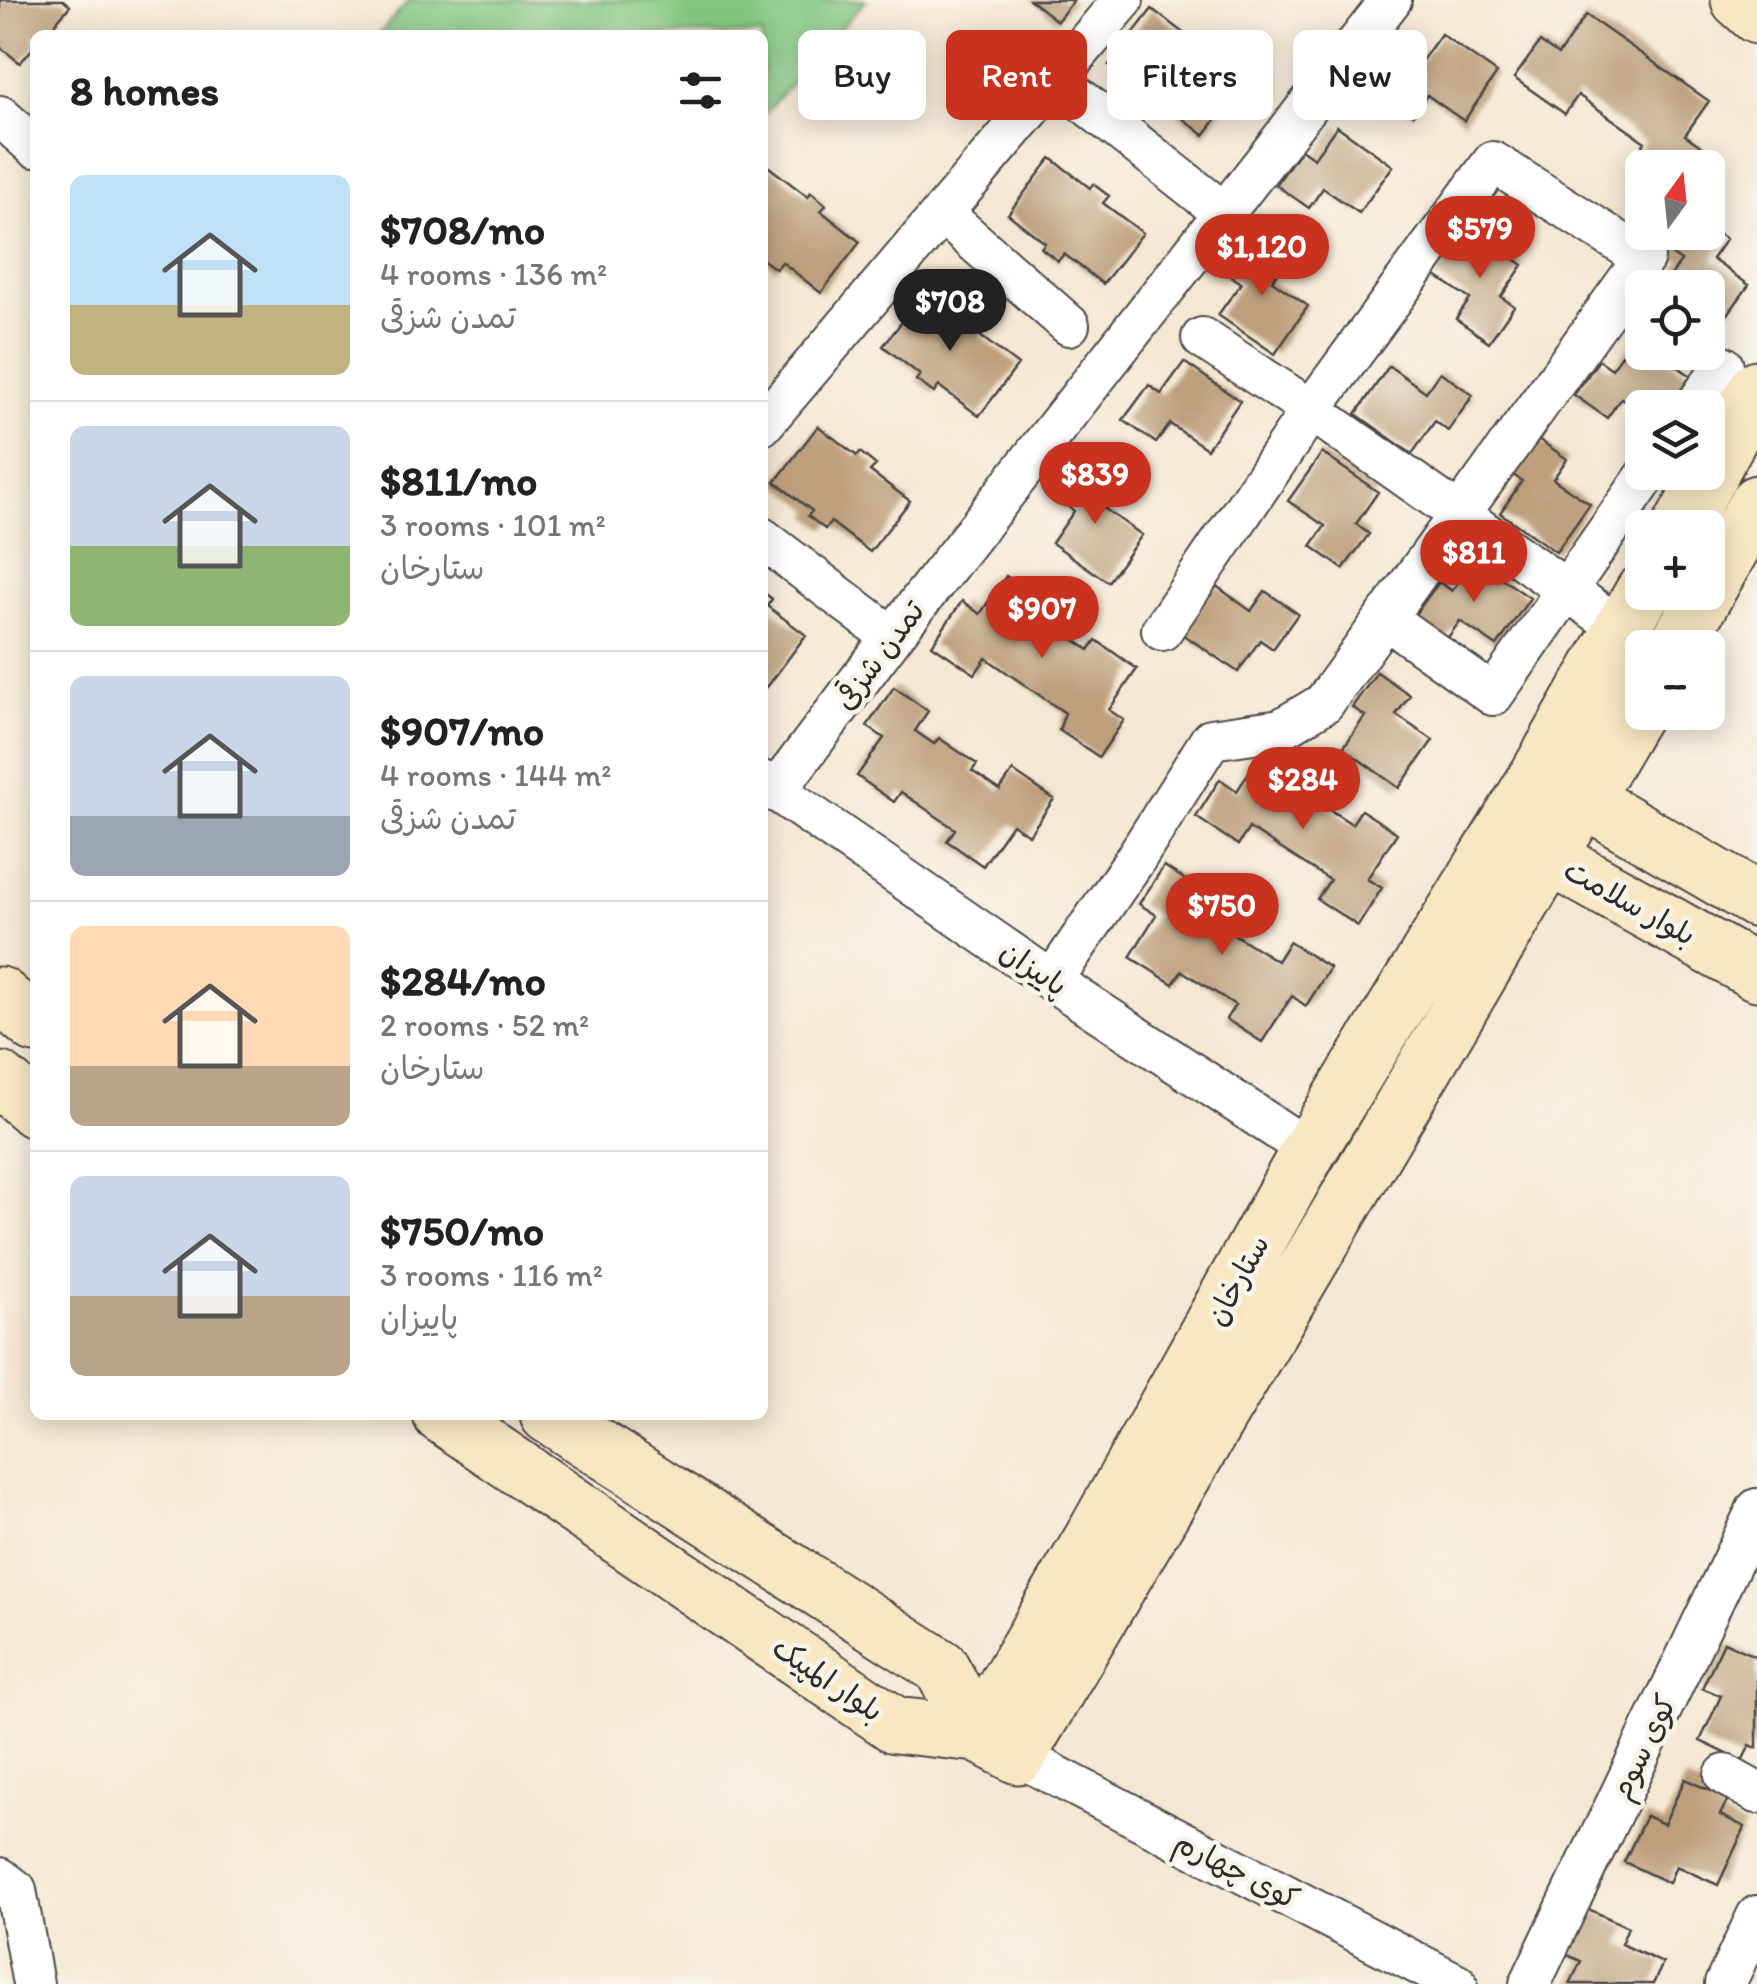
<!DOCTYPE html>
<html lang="en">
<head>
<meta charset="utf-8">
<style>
  :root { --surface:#fff; --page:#f2f2f2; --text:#222; --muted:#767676; --line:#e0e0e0; --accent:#c8321e }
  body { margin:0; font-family:Itim,"Playpen Sans Arabic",sans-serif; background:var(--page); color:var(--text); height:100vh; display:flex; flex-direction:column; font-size:38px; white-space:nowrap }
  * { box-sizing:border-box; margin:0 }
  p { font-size:32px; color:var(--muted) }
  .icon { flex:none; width:55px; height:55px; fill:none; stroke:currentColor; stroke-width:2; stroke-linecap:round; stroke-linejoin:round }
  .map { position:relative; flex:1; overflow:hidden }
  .side { position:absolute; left:30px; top:30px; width:738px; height:1390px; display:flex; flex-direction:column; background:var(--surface); border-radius:15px; box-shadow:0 5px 25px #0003 }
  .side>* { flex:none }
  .hud { position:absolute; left:798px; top:30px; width:808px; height:90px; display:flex; gap:20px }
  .needle { width:65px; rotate:15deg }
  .fabs { position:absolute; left:1625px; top:150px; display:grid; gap:20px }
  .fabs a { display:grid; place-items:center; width:100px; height:100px; border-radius:15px; background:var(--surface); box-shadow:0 5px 25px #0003; font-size:50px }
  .price { position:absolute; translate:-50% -85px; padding:0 22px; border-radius:35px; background:var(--accent); color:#fff; font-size:32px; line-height:65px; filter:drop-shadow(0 2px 5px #0008) }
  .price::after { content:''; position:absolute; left:50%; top:60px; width:30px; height:22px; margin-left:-15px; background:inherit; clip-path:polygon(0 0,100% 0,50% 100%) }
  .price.selected { background:#222; color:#fff }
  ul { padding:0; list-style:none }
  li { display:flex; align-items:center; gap:30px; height:250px; padding:0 40px }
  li+li { border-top:2px solid var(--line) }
  li span { display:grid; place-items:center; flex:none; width:280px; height:200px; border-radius:15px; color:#555 }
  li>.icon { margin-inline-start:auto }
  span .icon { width:120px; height:120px; fill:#fffc; stroke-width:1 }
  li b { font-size:42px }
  h2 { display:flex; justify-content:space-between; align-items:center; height:120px; padding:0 40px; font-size:42px }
  .pill { padding:0 35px; border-radius:15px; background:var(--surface); box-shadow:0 5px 25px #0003; font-size:35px; line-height:90px }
  .pill.selected { background:var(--accent); color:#fff }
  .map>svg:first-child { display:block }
</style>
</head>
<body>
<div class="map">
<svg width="1757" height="1984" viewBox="0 0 1757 1984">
  <rect width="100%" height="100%" fill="#f7f3e8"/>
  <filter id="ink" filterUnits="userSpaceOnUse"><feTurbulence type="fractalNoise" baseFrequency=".01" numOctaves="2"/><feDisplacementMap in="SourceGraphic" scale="20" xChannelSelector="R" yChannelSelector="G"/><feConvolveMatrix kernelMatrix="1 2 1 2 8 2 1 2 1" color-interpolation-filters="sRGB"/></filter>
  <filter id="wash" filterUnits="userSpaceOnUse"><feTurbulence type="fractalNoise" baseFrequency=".0048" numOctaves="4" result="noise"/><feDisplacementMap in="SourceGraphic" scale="40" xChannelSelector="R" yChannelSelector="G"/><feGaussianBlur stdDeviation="2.25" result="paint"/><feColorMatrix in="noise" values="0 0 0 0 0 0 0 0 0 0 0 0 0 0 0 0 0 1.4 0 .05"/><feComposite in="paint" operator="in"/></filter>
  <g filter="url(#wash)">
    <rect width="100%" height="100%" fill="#f5e8d3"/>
    <path fill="#82c781" stroke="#567956" stroke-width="2.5" d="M410,0h456l-103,115 -1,-80h-384z"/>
    <g id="blocks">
      <path fill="#bd9f7b" d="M0,0h63l7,6 -25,29h-10v11l-15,17 -20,-16z
        M1030,0h44l-17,21z
        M1152,9l39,30 3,-4 16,12 -5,7 38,30 -39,51 -39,-30 -6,7 -17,-13 4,-6 -37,-28z
        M1586,15l123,86 -24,34 20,14 -13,19h-48l-11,-8 12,-18 -67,-47 -13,19 -51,-36 26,-36 18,13z
        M1441,34l56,39 -33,48 -37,-26 -14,20 -33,-23 25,-35 13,9z
        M1337,126l56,40 -34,47 -36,-25 -14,20 -33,-23 25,-36 13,9z
        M1051,158l39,30 3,-4 16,12 -6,7 40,30 -40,51 -39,-30 -6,7 -17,-13 4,-5 -37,-29z
        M769,167l39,30 3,-5 15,13 -5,6 39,31 -39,51 -39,-31 -6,7 -14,-10v-84z
        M1467,226l56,39 -22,32 13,9 -25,36 -33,-23 14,-20 -37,-25z
        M1708,227l18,12 -14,20 37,26 -34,47 -7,-5v-39h-46l19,-27 -13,-9 13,-20h27z
        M1253,238l33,23 -14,20 36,25 -33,48 -57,-39 23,-32 -13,-9z
        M927,290l38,30 3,-4 16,12 -5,7 39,30 -39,51 -40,-30 -5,7 -18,-13 4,-5 -37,-29z
        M1635,337l7,5v10h15l34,24 -22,32h-27v5l-21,-15 -14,20 -33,-23 25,-35 13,9z
        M1184,362l56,39 -33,48 -37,-25 -14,19 -33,-23 26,-35 12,9z
        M1389,366l37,26 14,-20 33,23 -25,36 -13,-10 -23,33 -56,-40z
        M818,426l39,30 3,-4 16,13 -6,6 40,30 -40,51 -39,-30 -6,7 -17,-13 4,-5 -37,-29z
        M1534,436l33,23 -14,20 37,25 -34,48 -56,-39 22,-32 -13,-9z
        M1322,453l56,39 -22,32 13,10 -26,35 -32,-23 14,-20 -37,-25z
        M1086,466l33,23 -14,20 37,26 -34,47 -56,-39 22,-32 -13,-9z
        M1474,559l56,39 -33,48 -37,-25 -14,19 -33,-23 26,-35 13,9z
        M1006,576l44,30 -8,11 47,33 7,-10 41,29 -28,41 15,10 -25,37 -40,-27 6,-17 -79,-55 -11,16 -43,-29 30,-44 18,13z
        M1215,585l36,26 14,-20 33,23 -25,35 -13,-9 -22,32 -57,-39z
        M762,591l10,8 -5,7 39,29 -39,52 -5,-3z
        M1377,672l33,23 -14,20 37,25 -34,48 -56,-40 22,-32 -13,-9z
        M894,687l34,24 -13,20 19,13 5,-6 38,26 -5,7 28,19 13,-19 41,28 -25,36 -17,-11 -29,42 -36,-25 8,-12 -54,-37 -7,10 -37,-26 27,-38 -17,-12z
        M1264,749l43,28 -8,13 53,34 9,-14 36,23 -30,46 15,9 -24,38 -41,-27 13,-19 -81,-52 -11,17 -42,-28 24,-38 17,12z
        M1164,866l42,27 -11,17 82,51 12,-19 41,26 -24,38 -14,-10 -30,46 -36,-23 9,-14 -53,-34 -9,13 -43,-27 26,-42 -17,-11z
        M1724,1642l33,15v91l-7,-3 -8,16 -42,-20 21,-45 -19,-8z
        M1685,1779l43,20 -8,16 25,12 -27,58 -42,-19 -7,17 -45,-21 22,-46 18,8z
        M1584,1907l44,20 -7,17 42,19 -10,21h-83l11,-23 -18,-8z"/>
    </g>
  </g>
  <g filter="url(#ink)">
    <use href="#blocks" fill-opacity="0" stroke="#494744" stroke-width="2.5"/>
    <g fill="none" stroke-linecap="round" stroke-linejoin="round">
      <defs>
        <path id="street" d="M1056,80l167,132
          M0,116l35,31
          M942,213l127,112
          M1202,338l109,72 311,219
          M1694,408l29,-42
          M762,425l361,-425
          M762,538l130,99
          M1385,618l108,77 156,-223
          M762,781l290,200 257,169
          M775,792l117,-155 499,-637
          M1052,981l82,-120 77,-122 70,-10 43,-26 320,-445 -151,-96 -182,248 -149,220
          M1018,1756l439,228
          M1725,1775l32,18
          M0,1878l16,12 17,94
          M1530,1984l227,-475
          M1725,1984l32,-68"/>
        <path id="secondary" d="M1739,0l18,16
          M1680,528l77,-140
          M1675,648l82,-145
          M1551,780l206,120
          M1519,840l238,133
          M0,995l35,30
          M0,1080l35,30
          M441,1415l454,310 82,9 41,22 624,-1056
          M548,1415l393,252 36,67
          M977,1734l120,-204 212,-380 230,-377 104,-181"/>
      </defs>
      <use href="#street" stroke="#494744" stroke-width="44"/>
      <use href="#secondary" stroke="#494744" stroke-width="59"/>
      <use href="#street" stroke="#fff" stroke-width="40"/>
      <use href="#secondary" stroke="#f9e7c3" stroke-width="55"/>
    </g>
  </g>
  <g text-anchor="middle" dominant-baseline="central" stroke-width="9" stroke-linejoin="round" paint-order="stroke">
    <g font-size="30" fill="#2b2b2b" stroke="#f7f3e8">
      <text transform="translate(879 655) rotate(-53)">تمدن شزقی</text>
      <text transform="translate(1630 902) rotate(29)">بلوار سلامت</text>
      <text transform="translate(1034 968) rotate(34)">پاییزان</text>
      <text transform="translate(1237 1280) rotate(-61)">ستارخان</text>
      <text transform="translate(828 1679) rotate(34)">بلوار المپیک</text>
      <text transform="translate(1643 1747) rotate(-64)">کوی سوم</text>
      <text transform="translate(1237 1870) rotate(27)">کوی چهارم</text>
    </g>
  </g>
</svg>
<div class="fabs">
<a><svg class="needle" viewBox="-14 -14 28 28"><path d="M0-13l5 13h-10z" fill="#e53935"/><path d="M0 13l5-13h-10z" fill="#767676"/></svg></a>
<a><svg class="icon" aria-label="locate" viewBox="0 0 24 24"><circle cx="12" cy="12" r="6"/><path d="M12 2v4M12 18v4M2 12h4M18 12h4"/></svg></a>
<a><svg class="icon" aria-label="layers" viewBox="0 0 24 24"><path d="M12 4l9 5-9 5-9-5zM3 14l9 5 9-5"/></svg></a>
<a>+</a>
<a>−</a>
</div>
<b class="price" style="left:1480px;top:281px">$579</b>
<b class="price" style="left:1262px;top:299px">$1,120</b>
<b class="price selected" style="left:950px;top:354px">$708</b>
<b class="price" style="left:1095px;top:527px">$839</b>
<b class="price" style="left:1474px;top:605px">$811</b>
<b class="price" style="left:1042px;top:661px">$907</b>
<b class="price" style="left:1303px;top:832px">$284</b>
<b class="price" style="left:1222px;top:958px">$750</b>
<div class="hud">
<a class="pill">Buy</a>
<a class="pill selected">Rent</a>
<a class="pill">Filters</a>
<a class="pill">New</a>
</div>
<section class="side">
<h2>8 homes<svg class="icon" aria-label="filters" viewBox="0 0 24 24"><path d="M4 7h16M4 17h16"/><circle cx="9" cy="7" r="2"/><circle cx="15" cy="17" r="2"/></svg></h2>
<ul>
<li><span style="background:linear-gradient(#bfe0f5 65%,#c2b280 0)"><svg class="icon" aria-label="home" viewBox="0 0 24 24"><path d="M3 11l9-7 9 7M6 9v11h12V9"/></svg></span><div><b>$708/mo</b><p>4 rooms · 136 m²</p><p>تمدن شزقی</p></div></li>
<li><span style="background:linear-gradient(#c9d6e8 60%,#8fb573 0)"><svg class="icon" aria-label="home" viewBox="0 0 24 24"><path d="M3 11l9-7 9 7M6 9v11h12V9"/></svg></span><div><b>$811/mo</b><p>3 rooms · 101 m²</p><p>ستارخان</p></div></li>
<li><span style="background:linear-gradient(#c9d6e8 70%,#9aa5b1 0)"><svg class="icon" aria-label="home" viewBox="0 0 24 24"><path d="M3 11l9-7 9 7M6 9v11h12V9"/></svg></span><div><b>$907/mo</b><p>4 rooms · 144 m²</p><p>تمدن شزقی</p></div></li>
<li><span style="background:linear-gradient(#ffd9b3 70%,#b9a48a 0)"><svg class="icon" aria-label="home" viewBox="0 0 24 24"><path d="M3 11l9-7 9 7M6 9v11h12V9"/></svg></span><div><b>$284/mo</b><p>2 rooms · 52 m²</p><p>ستارخان</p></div></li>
<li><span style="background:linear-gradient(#c9d6e8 60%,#b9a48a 0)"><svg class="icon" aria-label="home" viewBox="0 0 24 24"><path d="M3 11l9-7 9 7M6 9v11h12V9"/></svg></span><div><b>$750/mo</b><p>3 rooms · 116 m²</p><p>پاییزان</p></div></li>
</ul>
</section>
</div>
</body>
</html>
